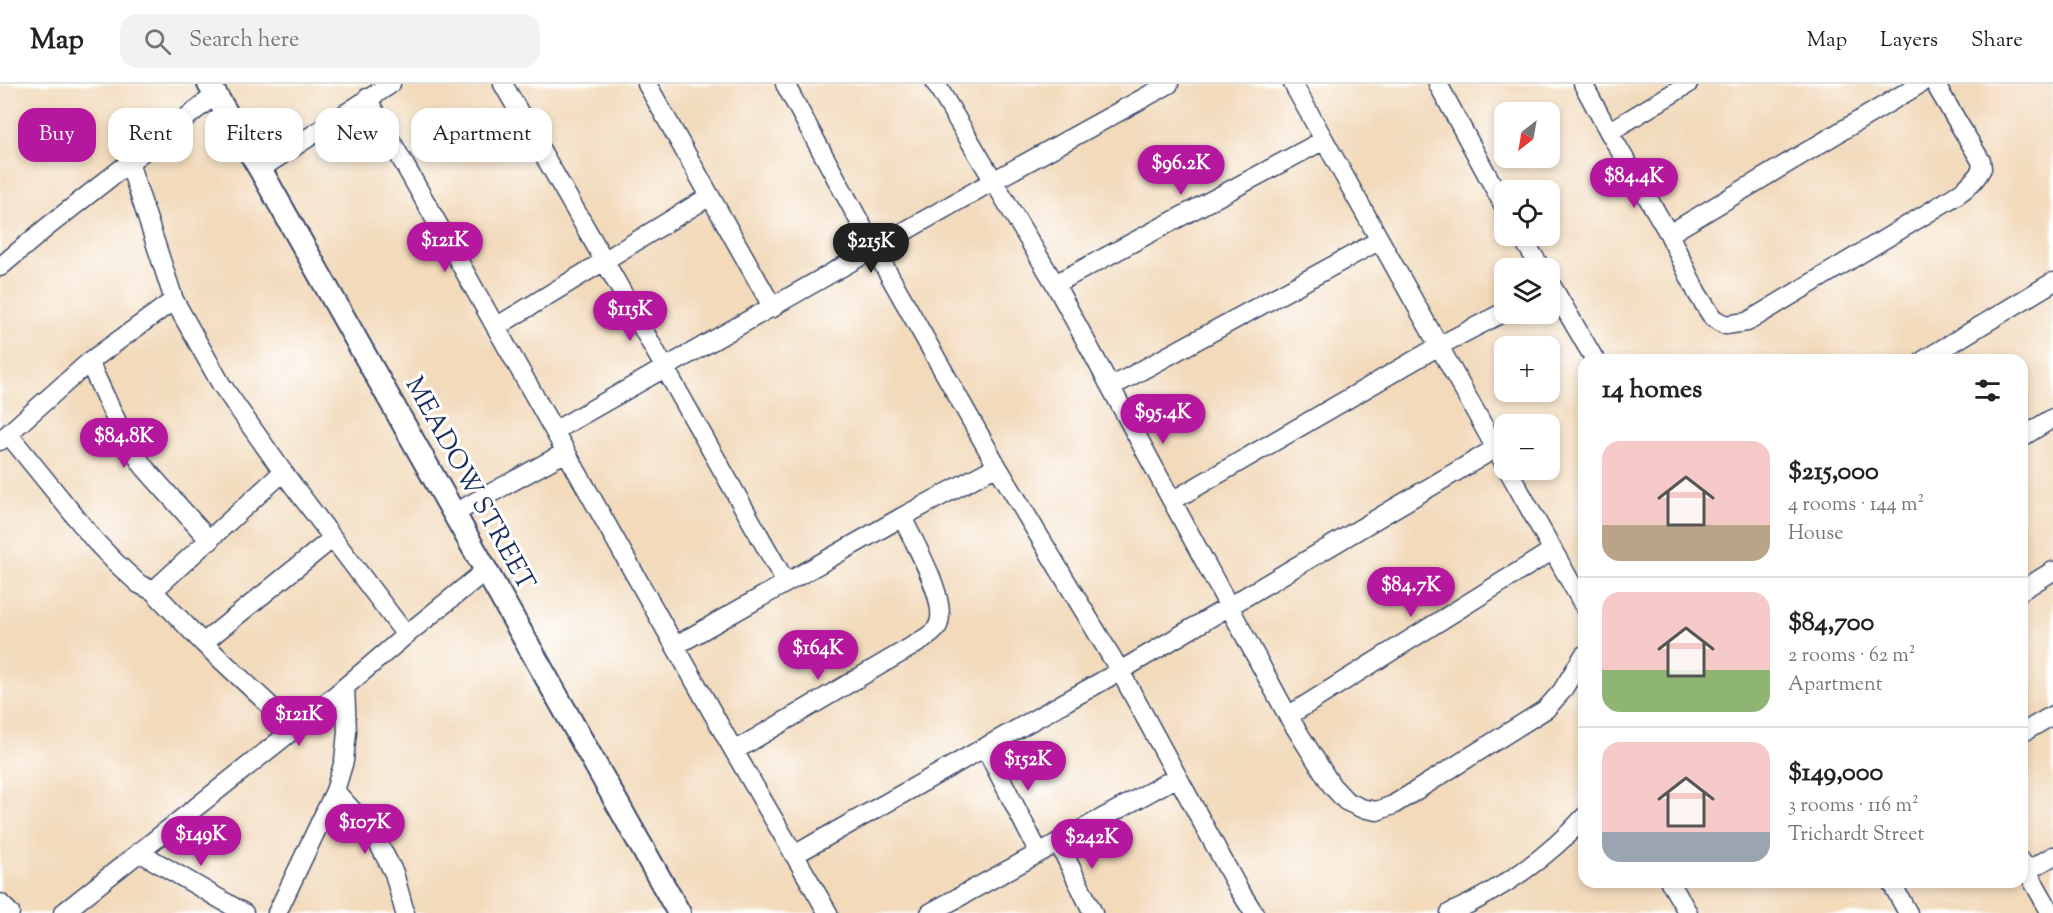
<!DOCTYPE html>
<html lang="en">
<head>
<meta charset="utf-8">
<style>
  :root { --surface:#fff; --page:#f2f2f2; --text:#222; --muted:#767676; --line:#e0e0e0; --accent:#b5179e }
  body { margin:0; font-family:"Sorts Mill Goudy",serif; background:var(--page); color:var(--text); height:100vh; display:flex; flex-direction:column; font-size:22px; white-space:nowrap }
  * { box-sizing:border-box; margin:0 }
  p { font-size:20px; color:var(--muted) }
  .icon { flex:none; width:33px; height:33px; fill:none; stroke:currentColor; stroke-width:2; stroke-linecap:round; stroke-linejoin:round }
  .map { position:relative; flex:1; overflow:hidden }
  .sheet { position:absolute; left:1578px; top:270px; width:450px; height:534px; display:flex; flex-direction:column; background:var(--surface); border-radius:18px; box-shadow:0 3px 9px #0003 }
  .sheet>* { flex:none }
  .banner { position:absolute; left:18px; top:24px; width:570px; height:54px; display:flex; gap:12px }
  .needle { width:39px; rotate:211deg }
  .controls { position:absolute; left:1494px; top:18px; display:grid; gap:12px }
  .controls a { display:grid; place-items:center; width:66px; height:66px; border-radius:12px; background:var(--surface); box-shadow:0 3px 9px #0003; font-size:30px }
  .price { position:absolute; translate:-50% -51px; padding:0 14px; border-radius:21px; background:var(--accent); color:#fff; font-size:20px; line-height:39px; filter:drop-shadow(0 2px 3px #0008) }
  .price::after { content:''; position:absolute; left:50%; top:36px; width:18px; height:14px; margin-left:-9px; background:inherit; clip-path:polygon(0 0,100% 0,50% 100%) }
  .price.current { background:#222; color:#fff }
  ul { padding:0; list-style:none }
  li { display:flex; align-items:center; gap:18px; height:150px; padding:0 24px }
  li+li { border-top:2px solid var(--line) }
  li span { display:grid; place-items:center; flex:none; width:168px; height:120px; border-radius:18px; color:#555 }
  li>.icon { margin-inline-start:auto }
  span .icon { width:72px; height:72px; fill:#fffc; stroke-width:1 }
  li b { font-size:26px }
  h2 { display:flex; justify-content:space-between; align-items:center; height:72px; padding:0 24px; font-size:26px }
  .pill { padding:0 21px; border-radius:18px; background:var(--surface); box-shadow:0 3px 9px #0003; font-size:21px; line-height:54px }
  .pill.current { background:var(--accent); color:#fff }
  header { display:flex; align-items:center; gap:36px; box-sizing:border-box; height:84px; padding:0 30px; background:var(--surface); border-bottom:2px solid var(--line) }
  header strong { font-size:28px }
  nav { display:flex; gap:33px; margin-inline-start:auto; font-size:21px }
  .search { width:420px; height:54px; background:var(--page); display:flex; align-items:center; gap:15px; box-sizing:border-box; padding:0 21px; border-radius:18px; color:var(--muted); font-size:22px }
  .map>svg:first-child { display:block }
</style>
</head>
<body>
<header>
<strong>Map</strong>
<div class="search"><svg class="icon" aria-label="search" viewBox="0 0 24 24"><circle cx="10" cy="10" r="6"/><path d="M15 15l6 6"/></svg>Search here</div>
<nav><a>Map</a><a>Layers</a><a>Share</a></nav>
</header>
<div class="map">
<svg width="2053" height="829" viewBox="0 0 2053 829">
  <rect width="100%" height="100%" fill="#fff"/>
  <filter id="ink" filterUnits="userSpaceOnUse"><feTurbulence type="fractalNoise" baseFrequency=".0167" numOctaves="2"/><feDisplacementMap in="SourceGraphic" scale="12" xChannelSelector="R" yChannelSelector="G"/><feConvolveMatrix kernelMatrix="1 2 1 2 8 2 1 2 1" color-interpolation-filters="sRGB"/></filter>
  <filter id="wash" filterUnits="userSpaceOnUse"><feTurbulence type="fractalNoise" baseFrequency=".008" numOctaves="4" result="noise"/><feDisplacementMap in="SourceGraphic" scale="24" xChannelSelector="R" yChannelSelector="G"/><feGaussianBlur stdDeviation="1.35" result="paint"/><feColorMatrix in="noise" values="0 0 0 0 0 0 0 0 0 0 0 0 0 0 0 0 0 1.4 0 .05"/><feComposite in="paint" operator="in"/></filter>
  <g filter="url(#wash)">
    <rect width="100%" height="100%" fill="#f2dabb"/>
  </g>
  <g filter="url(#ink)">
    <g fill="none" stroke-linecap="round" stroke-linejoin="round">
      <defs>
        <path id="minor" d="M503,0l101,176 182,323
          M647,0l126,224
          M785,0l90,166 122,216 123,205 118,217 16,25
          M936,0l119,200 233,432 44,70 14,15 15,7 16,3 16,-6 153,-96 16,-18 22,-36
          M1293,0l211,379
          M1438,0l66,122
          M1583,0l26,48 60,102 28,59 16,25 12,7 22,-3 184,-111c18,-12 41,-22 51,-43l-1,-7 -46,-77
          M367,14l367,653 94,162
          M1609,48l79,-48
          M129,78l45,138 47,84 62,88 123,163
          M260,85l131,-85
          M1669,150l251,-150
          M1521,152l20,32
          M0,183l46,-39 169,-133
          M1550,199l45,77
          M1055,200l269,-144
          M496,243l214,-131
          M1924,276l129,-78
          M89,278l35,75 20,30 66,74
          M1111,303l269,-147
          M554,347l439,-250 176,-97
          M9,351l86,106 20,21 24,22 14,7 50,52 91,85
          M2022,353l31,-19
          M0,357l89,-79 85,-62
          M1508,386l76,136
          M1172,417l267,-155 65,-34
          M453,430l113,-62
          M2022,506l31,-19
          M153,507l130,-119
          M203,559l130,-105
          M675,562l227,-129 95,-51
          M1288,632l265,-166
          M2022,649l31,-18
          M985,663l54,106
          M734,667l187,-110c4,-3 11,-7 15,-12 17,-22 -24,-90 -34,-112
          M335,707l38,42 21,40 11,40
          M1058,758l35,71
          M139,768l105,61
          M794,771l326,-184 376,-223
          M2022,778l29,51
          M2027,787l26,-15
          M1670,798l18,31
          M1891,798l17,31
          M0,819l10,10
          M63,829l249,-198 94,-80 79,-64
          M277,829l58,-122 9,-30 3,-29 -2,-45
          M930,829l247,-136
          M1450,829c49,-22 99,-56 134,-96"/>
        <path id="tertiary" d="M209,0l51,85 419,744"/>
      </defs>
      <use href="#minor" stroke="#3b496c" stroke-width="21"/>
      <use href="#tertiary" stroke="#3b496c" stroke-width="26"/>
      <use href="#minor" stroke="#fff" stroke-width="18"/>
      <use href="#tertiary" stroke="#fff" stroke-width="22"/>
    </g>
  </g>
  <g text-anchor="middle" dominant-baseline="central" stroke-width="6" stroke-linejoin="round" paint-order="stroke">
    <g font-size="26" fill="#1b2f5e" stroke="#fff">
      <text transform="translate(469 400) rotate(61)">MEADOW STREET</text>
    </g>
  </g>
</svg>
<div class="controls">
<a><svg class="needle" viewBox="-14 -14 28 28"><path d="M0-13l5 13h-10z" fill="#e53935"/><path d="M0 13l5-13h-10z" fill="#767676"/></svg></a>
<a><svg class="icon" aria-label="locate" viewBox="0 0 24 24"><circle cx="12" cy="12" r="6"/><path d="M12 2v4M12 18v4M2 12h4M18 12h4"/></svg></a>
<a><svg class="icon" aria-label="layers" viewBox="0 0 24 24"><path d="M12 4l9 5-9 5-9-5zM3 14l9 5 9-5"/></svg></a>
<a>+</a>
<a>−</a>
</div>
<b class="price" style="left:1181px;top:112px">$96.2K</b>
<b class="price" style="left:1634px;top:125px">$84.4K</b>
<b class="price" style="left:445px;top:189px">$121K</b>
<b class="price current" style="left:871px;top:190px">$215K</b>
<b class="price" style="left:630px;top:258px">$115K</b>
<b class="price" style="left:1163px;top:361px">$95.4K</b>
<b class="price" style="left:124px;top:385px">$84.8K</b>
<b class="price" style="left:1411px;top:534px">$84.7K</b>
<b class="price" style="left:818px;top:597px">$164K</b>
<b class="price" style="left:299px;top:663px">$121K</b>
<b class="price" style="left:1028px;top:708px">$152K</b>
<b class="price" style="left:365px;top:771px">$107K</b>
<b class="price" style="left:201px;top:783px">$149K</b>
<b class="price" style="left:1092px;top:786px">$242K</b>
<div class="banner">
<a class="pill current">Buy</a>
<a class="pill">Rent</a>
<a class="pill">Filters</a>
<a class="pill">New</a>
<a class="pill">Apartment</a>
</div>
<section class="sheet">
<h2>14 homes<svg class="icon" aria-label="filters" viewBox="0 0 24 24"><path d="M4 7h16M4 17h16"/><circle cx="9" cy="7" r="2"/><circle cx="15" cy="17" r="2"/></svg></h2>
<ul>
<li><span style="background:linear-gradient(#f6c9c9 70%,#b9a48a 0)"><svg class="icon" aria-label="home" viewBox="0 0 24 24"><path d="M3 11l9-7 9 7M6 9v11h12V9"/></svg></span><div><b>$215,000</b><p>4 rooms · 144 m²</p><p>House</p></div></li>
<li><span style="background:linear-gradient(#f6c9c9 65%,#8fb573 0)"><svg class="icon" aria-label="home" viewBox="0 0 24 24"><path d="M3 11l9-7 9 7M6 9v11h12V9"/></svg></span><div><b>$84,700</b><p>2 rooms · 62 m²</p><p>Apartment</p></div></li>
<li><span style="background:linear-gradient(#f6c9c9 75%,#9aa5b1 0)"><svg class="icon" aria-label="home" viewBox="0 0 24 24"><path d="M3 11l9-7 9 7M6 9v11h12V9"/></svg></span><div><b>$149,000</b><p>3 rooms · 116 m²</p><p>Trichardt Street</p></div></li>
</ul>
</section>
</div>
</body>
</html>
